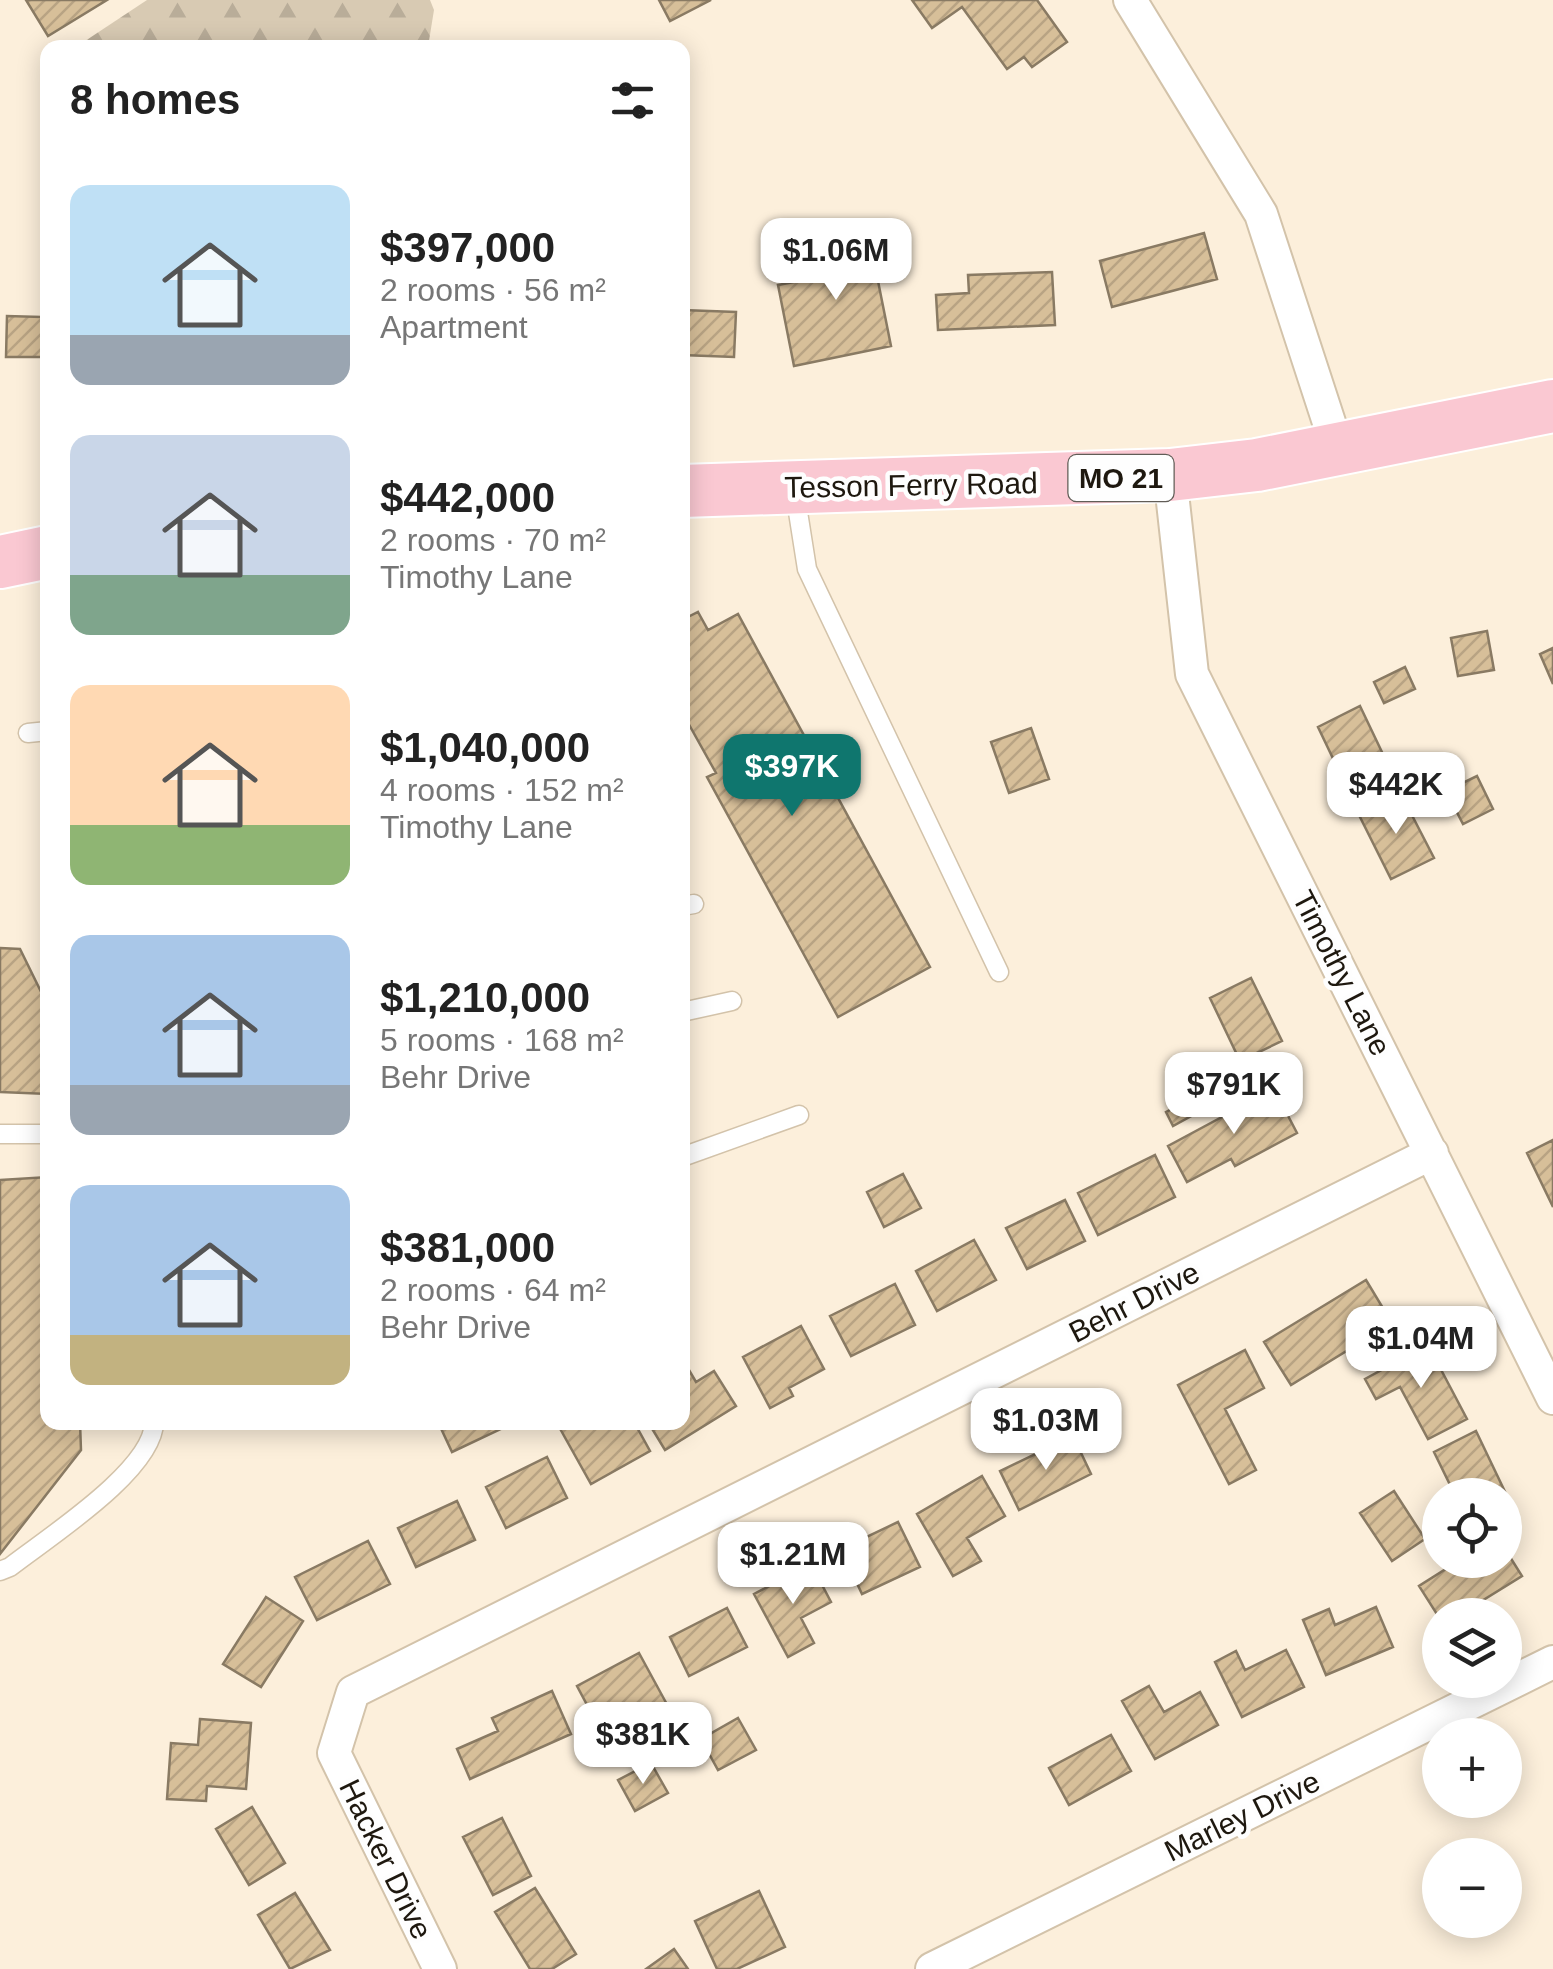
<!DOCTYPE html>
<html lang="en">
<head>
<meta charset="utf-8">
<style>
  :root { --surface:#fff; --page:#f6f6f6; --text:#222; --muted:#767676; --accent:#0f766e }
  body { margin:0; font-family:Arial,sans-serif; background:var(--page); color:var(--text); height:100vh; display:flex; flex-direction:column; font-size:38px; white-space:nowrap }
  * { box-sizing:border-box; margin:0 }
  p { font-size:32px; color:var(--muted) }
  .icon { flex:none; width:55px; height:55px; fill:none; stroke:currentColor; stroke-width:2; stroke-linecap:round; stroke-linejoin:round }
  .map { position:relative; flex:1; overflow:hidden }
  .drawer { position:absolute; left:40px; top:40px; width:650px; height:1390px; display:flex; flex-direction:column; background:var(--surface); border-radius:20px; box-shadow:0 5px 25px #0003 }
  .drawer>* { flex:none }
  .buttons { position:absolute; left:1422px; top:1478px; display:grid; gap:20px }
  .buttons a { display:grid; place-items:center; width:100px; height:100px; border-radius:50%; background:var(--surface); box-shadow:0 5px 25px #0003; font-size:50px }
  .price { position:absolute; translate:-50% -85px; padding:0 22px; border-radius:20px; background:#fff; color:#222; font-size:32px; line-height:65px; filter:drop-shadow(0 2px 5px #0008) }
  .price::after { content:''; position:absolute; left:50%; top:60px; width:30px; height:22px; margin-left:-15px; background:inherit; clip-path:polygon(0 0,100% 0,50% 100%) }
  .price.active { background:var(--accent); color:#fff }
  ul { padding:0; list-style:none }
  li { display:flex; align-items:center; gap:30px; height:250px; padding:0 30px }
  li span { display:grid; place-items:center; flex:none; width:280px; height:200px; border-radius:20px; color:#555 }
  li>.icon { margin-inline-start:auto }
  span .icon { width:120px; height:120px; fill:#fffc; stroke-width:1 }
  li b { font-size:42px }
  h2 { display:flex; justify-content:space-between; align-items:center; height:120px; padding:0 30px; font-size:42px }
  .map>svg:first-child { display:block }
</style>
</head>
<body>
<div class="map">
<svg width="1553" height="1969" viewBox="0 0 1553 1969">
  <defs>
    <pattern id="forest-firs" width="22" height="20" patternUnits="userSpaceOnUse" patternTransform="scale(2.5)"><rect width="22" height="20" fill="#d8cab3"/><path d="M5 1l3.5 6h-7zM16 11l3.5 6h-7z" fill="#b9ad99"/></pattern>
    <pattern id="building-hatch" width="6" height="6" patternUnits="userSpaceOnUse" patternTransform="scale(2.5)"><rect width="6" height="6" fill="#d7bf99"/><path d="M-1 1l2-2M0 6l6-6M5 7l2-2" fill="none" stroke="#b8a383"/></pattern>
  </defs>
  <rect width="100%" height="100%" fill="#fcefdb"/>
  <path fill="url(#forest-firs)" d="M147,0h283l4,10 -6,37h-352z"/>
  <path fill="url(#building-hatch)" stroke="#897a63" stroke-width="2.5" d="M26,0h81l-59,36z
    M659,0h52l-41,21z
    M912,0h125l30,42 -35,25 -8,-10 -17,12 -45,-62 -30,21z
    M868,231l23,115 -97,20 -16,-81 37,-7 -8,-35z
    M1204,233l13,46 -105,28 -12,-46z
    M1052,272l3,53 -117,5 -2,-35 33,-2 -1,-18z
    M43,292h5v65h-42l1,-41 35,1z
    M682,310l54,2 -2,45 -52,-2z
    M698,612l10,18 30,-16 192,353 -92,50 -131,-240 9,-4 -34,-61v-92z
    M1487,631l7,39 -36,6 -7,-38z
    M1553,648v36l-13,-30z
    M1405,667l10,22 -31,14 -10,-21z
    M1360,706l31,65 -42,21 -31,-65z
    M1031,728l18,51 -40,14 -18,-51z
    M1477,776l16,33 -30,15 -17,-33z
    M1401,794l33,64 -43,21 -32,-64z
    M0,948l20,1 28,57v88l-48,-2z
    M1251,978l31,63 -42,20 -30,-63z
    M1274,1089l23,44 -62,33 -4,-7 -44,23 -19,-36z
    M1185,1102l8,13 -20,11 -7,-14z
    M1553,1140v67l-26,-54z
    M1155,1155l20,42 -77,38 -20,-42z
    M903,1174l18,34 -37,19 -17,-35z
    M48,1177v245h32l1,28 -81,104v-374z
    M1065,1200l20,41 -58,28 -21,-41z
    M974,1240l22,40 -59,31 -21,-40z
    M1366,1280l26,43 -101,62 -27,-43z
    M895,1284l20,41 -64,31 -21,-40z
    M801,1326l23,43 -35,19 4,8 -23,12 -27,-51z
    M1428,1345l39,74 -39,20 -28,-52 -24,12 -11,-20z
    M1245,1350l19,38 -39,21 31,61 -27,14 -51,-99z
    M686,1365l10,17 18,-11 22,35 -71,44 -17,-28h34z
    M438,1422h62l3,6 -51,24z
    M563,1422h71l16,29 -59,33 -33,-59z
    M1476,1431l31,65 -2,1 -50,-2 -21,-43z
    M1073,1436l18,38 -72,36 -19,-39z
    M547,1457l20,41 -61,30 -20,-41z
    M982,1476l23,40 -38,22 14,23 -28,15 -36,-62z
    M1394,1491l31,48 -33,22 -32,-48z
    M457,1501l18,39 -59,27 -18,-39z
    M898,1522l22,45 -58,27 -21,-45z
    M368,1541l22,43 -73,36 -22,-43z
    M1505,1549l17,27 -63,39h-19v4l-21,-33 41,-26h45z
    M811,1564l20,38 -30,16 13,25 -26,14 -34,-63z
    M266,1597l37,24 -42,66 -38,-23z
    M1376,1607l17,40 -67,28 -23,-55 26,-11 6,16z
    M727,1608l20,39 -58,29 -19,-39z
    M1286,1650l18,37 -62,30 -27,-55 21,-11 9,19z
    M639,1653l31,57 -25,14 -6,-10 -37,19 -25,-47z
    M1149,1686l15,26 36,-20 18,33 -63,34 -33,-58z
    M552,1691l19,43 -101,45 -13,-30 41,-18 -6,-13z
    M738,1718l18,32 -38,20 -17,-31z
    M200,1719l51,4 -5,66 -39,-3 -1,15 -39,-2 4,-56 27,2z
    M1111,1735l20,36 -62,34 -20,-37z
    M651,1763l17,30 -33,18 -17,-31z
    M252,1807l33,56 -36,22 -33,-56z
    M502,1818l29,58 -38,19 -30,-58z
    M535,1888l41,66 -24,15h-22l-35,-57z
    M759,1891l26,56 -48,22h-20l-22,-48z
    M295,1893l35,57 -40,19 -32,-54z
    M674,1949l14,20h-42z"/>
  <g fill="none" stroke-linecap="round" stroke-linejoin="round">
    <defs>
      <path id="service" d="M795,493l12,76 192,403
        M28,733l20,-2
        M682,906l12,-2
        M682,1012l50,-11
        M0,1134h48
        M682,1157l117,-42
        M0,1571l10,-4c37,-29 144,-97 144,-145"/>
      <path id="minor" d="M1130,0l131,214 77,236
        M1170,475l22,199 361,724
        M440,1969l-106,-216 19,-61 1079,-539
        M932,1969l621,-307"/>
      <path id="primary" d="M682,491l488,-16 87,-10 296,-59
        M0,562l48,-10"/>
    </defs>
    <use href="#service" stroke="#d3c3aa" stroke-width="21"/>
    <use href="#minor" stroke="#d3c3aa" stroke-width="36"/>
    <use href="#primary" stroke="#fff" stroke-width="56"/>
    <use href="#service" stroke="#fff" stroke-width="18"/>
    <use href="#minor" stroke="#fff" stroke-width="32"/>
    <use href="#primary" stroke="#fac8d2" stroke-width="52"/>
  </g>
  <g text-anchor="middle" dominant-baseline="central" stroke-width="9" stroke-linejoin="round" paint-order="stroke">
    <rect fill="#fefefe" stroke="#615d57" stroke-width="2.5" x="1068.5" y="455" width="105" height="46" rx="8"/>
    <g font-size="28" font-weight="bold" fill="#1e180f">
      <text x="1121" y="478">MO 21</text>
    </g>
    <g font-size="30" fill="#1e180f" stroke="#fefefe">
      <text transform="translate(911 485) rotate(-1)">Tesson Ferry Road</text>
      <text transform="translate(1342 973) rotate(63)">Timothy Lane</text>
      <text transform="translate(1134 1302) rotate(-27)">Behr Drive</text>
      <text transform="translate(1242 1816) rotate(-26)">Marley Drive</text>
      <text transform="translate(386 1859) rotate(64)">Hacker Drive</text>
    </g>
  </g>
</svg>
<div class="buttons">
<a><svg class="icon" aria-label="locate" viewBox="0 0 24 24"><circle cx="12" cy="12" r="6"/><path d="M12 2v4M12 18v4M2 12h4M18 12h4"/></svg></a>
<a><svg class="icon" aria-label="layers" viewBox="0 0 24 24"><path d="M12 4l9 5-9 5-9-5zM3 14l9 5 9-5"/></svg></a>
<a>+</a>
<a>−</a>
</div>
<b class="price" style="left:836px;top:303px">$1.06M</b>
<b class="price active" style="left:792px;top:819px">$397K</b>
<b class="price" style="left:1396px;top:837px">$442K</b>
<b class="price" style="left:1234px;top:1137px">$791K</b>
<b class="price" style="left:1421px;top:1391px">$1.04M</b>
<b class="price" style="left:1046px;top:1473px">$1.03M</b>
<b class="price" style="left:793px;top:1607px">$1.21M</b>
<b class="price" style="left:643px;top:1787px">$381K</b>
<section class="drawer">
<h2>8 homes<svg class="icon" aria-label="filters" viewBox="0 0 24 24"><path d="M4 7h16M4 17h16"/><circle cx="9" cy="7" r="2"/><circle cx="15" cy="17" r="2"/></svg></h2>
<ul>
<li><span style="background:linear-gradient(#bfe0f5 75%,#9aa5b1 0)"><svg class="icon" aria-label="home" viewBox="0 0 24 24"><path d="M3 11l9-7 9 7M6 9v11h12V9"/></svg></span><div><b>$397,000</b><p>2 rooms · 56 m²</p><p>Apartment</p></div></li>
<li><span style="background:linear-gradient(#c9d6e8 70%,#7fa58c 0)"><svg class="icon" aria-label="home" viewBox="0 0 24 24"><path d="M3 11l9-7 9 7M6 9v11h12V9"/></svg></span><div><b>$442,000</b><p>2 rooms · 70 m²</p><p>Timothy Lane</p></div></li>
<li><span style="background:linear-gradient(#ffd9b3 70%,#8fb573 0)"><svg class="icon" aria-label="home" viewBox="0 0 24 24"><path d="M3 11l9-7 9 7M6 9v11h12V9"/></svg></span><div><b>$1,040,000</b><p>4 rooms · 152 m²</p><p>Timothy Lane</p></div></li>
<li><span style="background:linear-gradient(#a9c7e8 75%,#9aa5b1 0)"><svg class="icon" aria-label="home" viewBox="0 0 24 24"><path d="M3 11l9-7 9 7M6 9v11h12V9"/></svg></span><div><b>$1,210,000</b><p>5 rooms · 168 m²</p><p>Behr Drive</p></div></li>
<li><span style="background:linear-gradient(#a9c7e8 75%,#c2b280 0)"><svg class="icon" aria-label="home" viewBox="0 0 24 24"><path d="M3 11l9-7 9 7M6 9v11h12V9"/></svg></span><div><b>$381,000</b><p>2 rooms · 64 m²</p><p>Behr Drive</p></div></li>
</ul>
</section>
</div>
</body>
</html>
